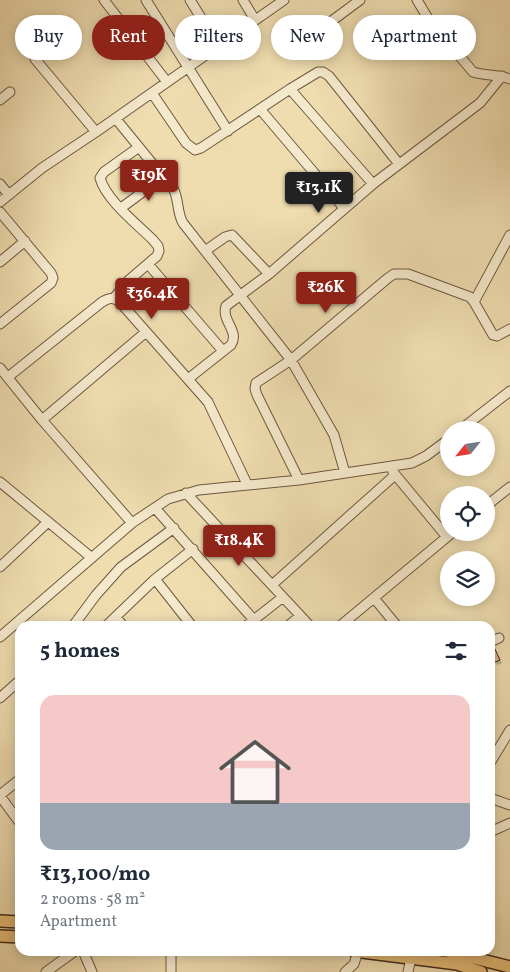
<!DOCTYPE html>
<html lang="en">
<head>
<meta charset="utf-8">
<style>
  :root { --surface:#fff; --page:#f6f6f7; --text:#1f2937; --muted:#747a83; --accent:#8f2418 }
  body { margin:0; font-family:Vollkorn,serif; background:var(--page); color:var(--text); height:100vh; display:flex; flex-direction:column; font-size:19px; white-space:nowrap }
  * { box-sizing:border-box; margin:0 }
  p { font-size:16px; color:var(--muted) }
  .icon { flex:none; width:28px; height:28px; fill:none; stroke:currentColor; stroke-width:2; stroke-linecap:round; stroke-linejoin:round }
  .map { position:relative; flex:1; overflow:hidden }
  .drawer { position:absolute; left:15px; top:621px; width:480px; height:335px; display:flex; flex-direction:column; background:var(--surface); border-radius:15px; box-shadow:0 2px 12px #0003 }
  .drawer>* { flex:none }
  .guide { position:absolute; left:15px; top:15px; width:480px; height:45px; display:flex; gap:10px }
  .needle { width:32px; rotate:240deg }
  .controls { position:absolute; left:440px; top:421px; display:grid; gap:10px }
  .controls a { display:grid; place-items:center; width:55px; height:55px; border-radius:50%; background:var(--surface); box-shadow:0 2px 12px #0003; font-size:25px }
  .price { position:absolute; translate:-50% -42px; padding:0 11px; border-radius:5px; background:var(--accent); color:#fff; font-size:16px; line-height:32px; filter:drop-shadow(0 1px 2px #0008) }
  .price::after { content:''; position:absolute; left:50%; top:30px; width:15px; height:11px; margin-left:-8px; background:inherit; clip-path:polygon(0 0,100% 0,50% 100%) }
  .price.on { background:#222; color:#fff }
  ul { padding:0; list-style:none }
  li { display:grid; align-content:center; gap:10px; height:265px; padding:0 25px }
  li span { display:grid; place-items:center; height:155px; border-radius:15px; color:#555 }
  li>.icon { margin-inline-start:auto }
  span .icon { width:90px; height:90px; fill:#fffc; stroke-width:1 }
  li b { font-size:21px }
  h2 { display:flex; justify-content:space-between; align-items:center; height:60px; padding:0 25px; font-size:21px }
  .pill { padding:0 18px; border-radius:22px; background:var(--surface); box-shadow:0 2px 12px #0003; font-size:18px; line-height:45px }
  .pill.on { background:var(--accent); color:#fff }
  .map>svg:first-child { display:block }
</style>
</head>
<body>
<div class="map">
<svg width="510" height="972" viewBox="0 0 510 972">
  <rect width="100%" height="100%" fill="#efddb0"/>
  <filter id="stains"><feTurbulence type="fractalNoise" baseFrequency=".004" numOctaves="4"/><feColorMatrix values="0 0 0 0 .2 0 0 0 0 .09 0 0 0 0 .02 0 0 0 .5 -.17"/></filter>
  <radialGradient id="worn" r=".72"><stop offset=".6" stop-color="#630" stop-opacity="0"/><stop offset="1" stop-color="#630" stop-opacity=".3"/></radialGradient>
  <path fill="#0003" d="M486,623l3,3h-11z
    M490,629l4,8 -4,3z
    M494,648l8,15 -5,2 -7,-13v-3z"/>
  <path fill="#e8b28d" stroke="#432c1b" d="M494,647l6,13 -7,3 -3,-7v-8z"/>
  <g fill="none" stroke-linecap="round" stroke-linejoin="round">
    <defs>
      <path id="minor" d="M104,0l63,82
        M146,0l82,131
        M190,0l28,45
        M243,0l12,20
        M417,0l12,20 44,52c12,4 25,2 37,7
        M329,23l31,-23
        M35,59l61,73
        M290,89l83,95
        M152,93l34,50 9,7 6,-2 89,-59 28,-17h5l6,4 70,88
        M0,100l10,-8
        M260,109l84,99
        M116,119l58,71c5,11 3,23 9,33l108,137 43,75 11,38
        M0,184l9,11
        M0,202l42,-34 54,-36 188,-132
        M121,208l42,-31
        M0,212l51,61 2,5 -2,5 -51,41
        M205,251l20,-14 7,-2 37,39
        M0,262l25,-21
        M148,264l75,87
        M114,298l14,-17 29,-25 2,-5 -1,-5 -5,-6c-16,-16 -47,-40 -53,-62l4,-6 35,-25
        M474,302l36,-67
        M0,368l42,52 90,103
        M8,377l94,-75c7,-4 10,-5 17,-1l89,101 39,82
        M188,379l43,-34c9,-14 -10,-24 -5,-39l43,-32 104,-90 107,-81 22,-27
        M42,420l104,-88
        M460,430l50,-39
        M393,472l54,65
        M299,480l-42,-85 -2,-6 1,-6 35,-23 97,-82 6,-4h14l62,23 4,5 19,33 4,1 13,-7
        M0,482l92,76
        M186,493l124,133
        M486,506l24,-19
        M155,508l99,112
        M0,567l48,-45
        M155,579l37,47
        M272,585l123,-110
        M374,598l23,28
        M116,617l7,9
        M73,626l23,-31 25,-28 53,-39
        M106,626l49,-47 38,-30
        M246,626l37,-29
        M288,626l12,-10
        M340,626l113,-94
        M0,637l132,-114 36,-24 31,-9 100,-10 113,-17 14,-7 23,-17
        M490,642l9,-4
        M0,698l20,-18
        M490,763l20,-33
        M0,795l20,-16
        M0,796l20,27
        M490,798l20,7
        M490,832l20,-9
        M83,951l9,21
        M171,951v21
        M46,972l29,-21
        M345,972l9,-8 4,-13
        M408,972l3,-14"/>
      <path id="major" d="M0,921l20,1
        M0,936l20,1
        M354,951l103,13 24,8
        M446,951l64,16"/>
    </defs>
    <use href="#minor" stroke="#6e5840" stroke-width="11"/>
    <use href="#major" stroke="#432c1b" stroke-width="14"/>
    <use href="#minor" stroke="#f5e9cc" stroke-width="9"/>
    <use href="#major" stroke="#e8be78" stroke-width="11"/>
  </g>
  <rect width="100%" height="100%" filter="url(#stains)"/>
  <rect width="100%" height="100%" fill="url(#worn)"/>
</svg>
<div class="controls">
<a><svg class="needle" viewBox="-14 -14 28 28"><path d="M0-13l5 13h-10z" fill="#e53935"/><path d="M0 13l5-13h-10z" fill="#747a83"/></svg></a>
<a><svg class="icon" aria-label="locate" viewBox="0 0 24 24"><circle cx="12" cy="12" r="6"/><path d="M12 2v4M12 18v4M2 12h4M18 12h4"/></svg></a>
<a><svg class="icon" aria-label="layers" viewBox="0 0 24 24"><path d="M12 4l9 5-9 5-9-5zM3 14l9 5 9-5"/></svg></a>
</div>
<b class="price" style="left:149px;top:202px">₹19K</b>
<b class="price on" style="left:319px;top:214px">₹13.1K</b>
<b class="price" style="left:326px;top:314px">₹26K</b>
<b class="price" style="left:152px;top:320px">₹36.4K</b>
<b class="price" style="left:239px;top:567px">₹18.4K</b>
<div class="guide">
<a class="pill">Buy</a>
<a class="pill on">Rent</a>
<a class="pill">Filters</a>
<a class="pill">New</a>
<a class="pill">Apartment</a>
</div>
<section class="drawer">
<h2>5 homes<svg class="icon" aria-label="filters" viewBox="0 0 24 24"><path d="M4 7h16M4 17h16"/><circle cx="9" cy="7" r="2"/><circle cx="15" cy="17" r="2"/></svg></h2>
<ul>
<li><span style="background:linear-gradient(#f6c9c9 70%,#9aa5b1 0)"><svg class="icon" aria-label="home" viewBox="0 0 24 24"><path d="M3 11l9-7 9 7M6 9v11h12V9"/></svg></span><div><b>₹13,100/mo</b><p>2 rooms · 58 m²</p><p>Apartment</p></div></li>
</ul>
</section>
</div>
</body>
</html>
